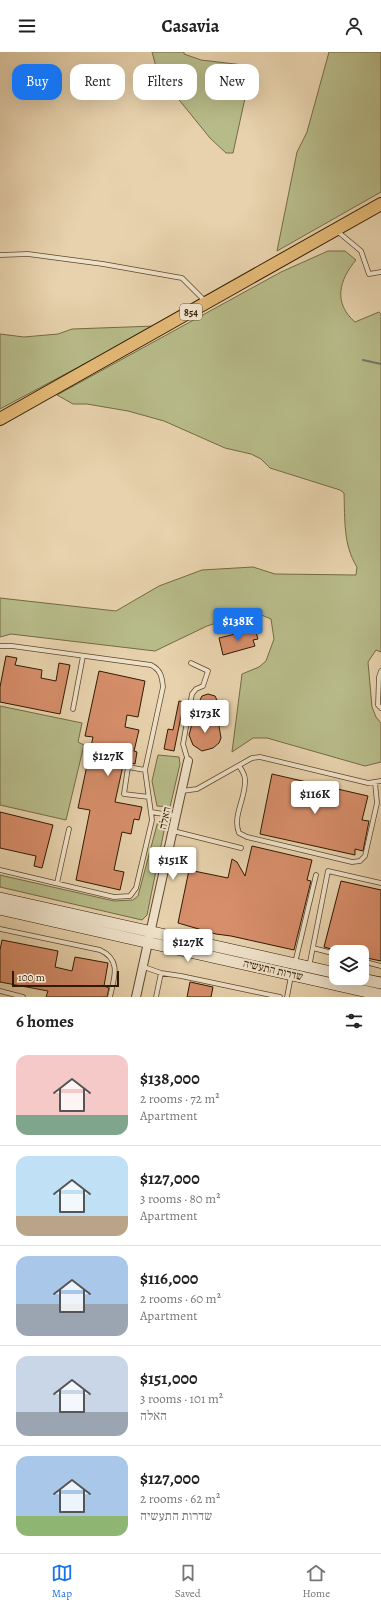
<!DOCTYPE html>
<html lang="en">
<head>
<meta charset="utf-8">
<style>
  :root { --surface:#fff; --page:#f6f6f6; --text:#222; --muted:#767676; --line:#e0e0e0; --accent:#1a73e8 }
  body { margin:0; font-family:Alegreya,"Frank Ruhl Libre",serif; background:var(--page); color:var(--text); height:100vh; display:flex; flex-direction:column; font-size:15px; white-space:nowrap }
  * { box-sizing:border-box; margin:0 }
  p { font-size:13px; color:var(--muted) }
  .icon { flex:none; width:22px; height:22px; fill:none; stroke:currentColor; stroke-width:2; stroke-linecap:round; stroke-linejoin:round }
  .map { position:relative; height:945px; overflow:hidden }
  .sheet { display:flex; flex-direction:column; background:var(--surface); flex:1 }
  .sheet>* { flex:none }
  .guide { position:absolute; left:12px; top:12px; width:357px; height:36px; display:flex; gap:8px }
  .tools { position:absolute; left:329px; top:893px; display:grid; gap:8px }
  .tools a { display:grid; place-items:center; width:40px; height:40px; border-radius:8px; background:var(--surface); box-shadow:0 4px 16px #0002; font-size:20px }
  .scale { position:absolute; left:12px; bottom:10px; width:107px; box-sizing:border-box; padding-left:4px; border:2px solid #301a00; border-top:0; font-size:11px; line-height:14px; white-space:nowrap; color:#301a00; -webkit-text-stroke:3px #efe2ca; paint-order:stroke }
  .price { position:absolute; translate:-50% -34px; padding:0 9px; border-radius:4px; background:#fff; color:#222; font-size:13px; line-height:26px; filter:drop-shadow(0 1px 2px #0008) }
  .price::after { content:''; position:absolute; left:50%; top:24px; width:12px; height:9px; margin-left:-6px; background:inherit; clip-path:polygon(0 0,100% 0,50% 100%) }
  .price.on { background:var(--accent); color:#fff }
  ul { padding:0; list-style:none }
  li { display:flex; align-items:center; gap:12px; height:100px; padding:0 16px }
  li+li { border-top:1px solid var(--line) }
  li span { display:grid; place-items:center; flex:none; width:112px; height:80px; border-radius:12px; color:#555 }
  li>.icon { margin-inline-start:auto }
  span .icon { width:48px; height:48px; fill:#fffc; stroke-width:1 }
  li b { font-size:17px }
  h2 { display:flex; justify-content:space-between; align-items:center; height:48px; padding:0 16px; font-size:17px }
  .chip { padding:0 14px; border-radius:12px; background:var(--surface); box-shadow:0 4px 16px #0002; font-size:14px; line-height:36px }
  .chip.on { background:var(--accent); color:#fff }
  header { display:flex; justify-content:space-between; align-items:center; height:52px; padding:0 16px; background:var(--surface); font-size:18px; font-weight:700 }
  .tab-bar { display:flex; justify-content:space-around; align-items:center; height:56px; border-top:1px solid var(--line); background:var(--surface); font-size:11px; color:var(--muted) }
  .tab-bar a { display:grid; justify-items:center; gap:2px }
  .tab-bar .on { color:var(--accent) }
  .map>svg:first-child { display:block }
</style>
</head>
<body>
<header><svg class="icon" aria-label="menu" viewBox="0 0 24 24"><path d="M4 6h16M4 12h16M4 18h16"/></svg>Casavia<svg class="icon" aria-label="person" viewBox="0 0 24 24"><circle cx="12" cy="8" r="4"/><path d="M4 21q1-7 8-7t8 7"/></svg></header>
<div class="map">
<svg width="381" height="945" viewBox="0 0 381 945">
  <rect width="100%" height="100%" fill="#e7d2ad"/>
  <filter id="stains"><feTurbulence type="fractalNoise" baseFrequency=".005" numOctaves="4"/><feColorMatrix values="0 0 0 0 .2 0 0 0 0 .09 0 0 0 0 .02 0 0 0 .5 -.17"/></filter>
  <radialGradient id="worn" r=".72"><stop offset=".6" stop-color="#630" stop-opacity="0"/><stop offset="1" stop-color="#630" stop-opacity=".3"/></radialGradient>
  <path fill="#b7bb89" stroke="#746a44" d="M152,0h32v2l17,6 51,6 -19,87h-7l-16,-15 -52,-64z
    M329,0h52v140l-104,59 20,-99 10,-20z
    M328,199h17l11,9c-17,20 -23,43 -1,62l24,-10 2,2v338l-5,-2 -8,12 4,45 4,10 5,6v39l-16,4 -98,-28h-14l-21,14 10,-78 17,-7 7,-6 8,-22 -3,-20 -12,-5 -27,4 -25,8 -52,25 -144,-17 -11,3v-39l116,13 43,-25 43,-16 51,-3 22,7 81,1 1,-8c-14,-22 -12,-48 -13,-74l-4,-3 -70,-22 -9,-9 -10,-5 -26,-6 -61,-27 -36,-10 -41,-7h-14l-16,-9 224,-123z
    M155,274l-155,83v-75l24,3 34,-3 14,-5z
    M0,654l82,17 -4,19 6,3 -18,75 -66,-15z
    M158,703l21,2 1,7 -10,43 -13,-1 -5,-25z
    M158,769h8l-19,94 -5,5 -142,-33v-12l114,26 19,-1 5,-4z"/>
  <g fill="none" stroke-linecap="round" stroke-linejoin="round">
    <path stroke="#6e7967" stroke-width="2" d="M363,308l18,4"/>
  </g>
  <path fill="#d78e6b" stroke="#301a00" d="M255,577l3,10 -5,1 2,6 -32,9 -4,-17z
    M6,604l11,2 -2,7 27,5 -1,8 15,3 3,-18 11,2 -10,49 -60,-12v-15z
    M99,619l46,10 -7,36 -11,-2 -2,12 14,3 -5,21 3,1 -2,12 -11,-3 -9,41 27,5 -3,13 -5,-1 -3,15 -9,-2 -8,38 10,2 -4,18 -44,-10 14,-70 -12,-2 15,-71 -8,-1z
    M208,642l7,2 3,6 -1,7 -8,8 -8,-6 -3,-7 4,-8z
    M179,649l5,1 -10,49 -10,-2 4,-20 5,1z
    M207,665l9,5 3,4 2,12 -2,5 -6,5 -11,3 -9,-6 -4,-10 3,-11 5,-4z
    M272,722l96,22 -6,24 7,1 -6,30 -8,-2v6l-95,-21z
    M0,760l53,13 -11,43 -8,-2 2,-10 -36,-8z
    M252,794l60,14 -5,20 4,1 -17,69 -63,-14 -15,-2 -38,-11 11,-53 39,8 4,-19 5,3 8,14z
    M341,829l40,9v71l-19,-4v-5h-20l-18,-5z
    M2,888l56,11 -3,16 17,4 3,-14 33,6 -4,23 5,2 -2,9h-61l2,-6 -48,-9v-32z
    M190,930l23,5 -2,10h-24z"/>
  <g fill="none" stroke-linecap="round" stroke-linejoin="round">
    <defs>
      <path id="lane" d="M337,179l24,20 8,23 12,-2
        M0,203l28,-1 75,10 79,14 23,23
        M0,594h12l139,19c10,5 11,12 12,22l-18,83 7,50 -16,68 -6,8 -16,1 -114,-27
        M381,619l-2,6 -1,28 3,3
        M73,657l10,-53
        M188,709l-5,-17 9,-50 4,-5 7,-3 5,-15 -17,-8
        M239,714c3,4 6,8 6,14 1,18 -13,36 -6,53l8,4 105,25 8,-1 5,-5 12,-53 -2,-21
        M145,718l-17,-3 -4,27 25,3
        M182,739l15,-2 55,-31 8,-1 108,26 13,-2
        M151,760l25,4
        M173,779l68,17
        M57,831l12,-54
        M0,877l100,21c22,10 14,28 10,47
        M313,896l23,6
        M362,909l19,5
        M295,911l21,-88
        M144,915l17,6 20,3 99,21
        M309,915l19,-96 53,12
        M0,939l23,6
        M156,945l5,-24
        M287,945l4,-21"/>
      <path id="street" d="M136,945l52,-236"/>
      <path id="secondary" d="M0,846l336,75
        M0,857l381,86
        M357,926l24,5"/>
      <path id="primary" d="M0,367l381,-215"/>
    </defs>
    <use href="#lane" stroke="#5e482b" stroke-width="5.5"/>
    <use href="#street" stroke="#5e482b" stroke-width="10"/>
    <use href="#secondary" stroke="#301a00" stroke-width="12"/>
    <use href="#primary" stroke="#301a00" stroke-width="14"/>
    <use href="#lane" stroke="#efe2ca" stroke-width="4"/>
    <use href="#street" stroke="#efe2ca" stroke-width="8"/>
    <use href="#secondary" stroke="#efe2ca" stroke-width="11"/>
    <use href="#primary" stroke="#e4b976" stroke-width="12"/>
  </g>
  <g text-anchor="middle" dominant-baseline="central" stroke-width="4" stroke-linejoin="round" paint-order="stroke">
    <rect fill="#efe2ca" stroke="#69563d" stroke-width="1" x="180" y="252" width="22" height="16" rx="3"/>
    <g font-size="10" font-weight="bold" fill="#301a00">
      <text x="191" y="260">854</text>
    </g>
    <g font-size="11" fill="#301a00" stroke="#efe2ca">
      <text transform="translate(165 766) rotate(-78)">האלה</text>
      <text transform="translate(273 918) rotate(13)">שדרות התעשיה</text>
    </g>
  </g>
  <rect width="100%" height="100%" filter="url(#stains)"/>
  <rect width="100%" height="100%" fill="url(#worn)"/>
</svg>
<div class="tools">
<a><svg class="icon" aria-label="layers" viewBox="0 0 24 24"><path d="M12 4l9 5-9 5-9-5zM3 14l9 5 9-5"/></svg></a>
</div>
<div class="scale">100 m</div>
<b class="price on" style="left:238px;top:590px">$138K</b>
<b class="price" style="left:205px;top:682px">$173K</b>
<b class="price" style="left:108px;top:725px">$127K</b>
<b class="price" style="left:315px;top:763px">$116K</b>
<b class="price" style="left:173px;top:829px">$151K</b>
<b class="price" style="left:188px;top:911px">$127K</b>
<div class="guide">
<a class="chip on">Buy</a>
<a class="chip">Rent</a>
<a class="chip">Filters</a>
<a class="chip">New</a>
</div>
</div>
<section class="sheet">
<h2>6 homes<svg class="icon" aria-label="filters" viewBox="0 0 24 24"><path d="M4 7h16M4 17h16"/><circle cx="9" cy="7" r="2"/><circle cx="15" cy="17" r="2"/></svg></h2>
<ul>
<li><span style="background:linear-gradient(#f6c9c9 75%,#7fa58c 0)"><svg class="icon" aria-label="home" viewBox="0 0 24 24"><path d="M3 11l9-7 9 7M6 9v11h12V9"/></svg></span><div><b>$138,000</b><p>2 rooms · 72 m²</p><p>Apartment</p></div></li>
<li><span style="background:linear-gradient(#bfe0f5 75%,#b9a48a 0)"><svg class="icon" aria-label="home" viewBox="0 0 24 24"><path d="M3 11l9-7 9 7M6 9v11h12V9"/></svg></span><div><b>$127,000</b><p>3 rooms · 80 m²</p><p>Apartment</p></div></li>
<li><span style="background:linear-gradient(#a9c7e8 60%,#9aa5b1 0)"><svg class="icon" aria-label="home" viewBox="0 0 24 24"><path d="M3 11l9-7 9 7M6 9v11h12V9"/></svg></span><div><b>$116,000</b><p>2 rooms · 60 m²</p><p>Apartment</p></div></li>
<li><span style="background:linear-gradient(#c9d6e8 70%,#9aa5b1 0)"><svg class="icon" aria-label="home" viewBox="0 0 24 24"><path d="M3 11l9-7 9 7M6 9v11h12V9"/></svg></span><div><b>$151,000</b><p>3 rooms · 101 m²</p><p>האלה</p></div></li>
<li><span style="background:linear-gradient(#a9c7e8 75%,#8fb573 0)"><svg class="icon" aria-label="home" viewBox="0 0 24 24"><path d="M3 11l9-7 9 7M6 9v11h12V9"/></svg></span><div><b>$127,000</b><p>2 rooms · 62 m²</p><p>שדרות התעשיה</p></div></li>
</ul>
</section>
<nav class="tab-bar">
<a class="on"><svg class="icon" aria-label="map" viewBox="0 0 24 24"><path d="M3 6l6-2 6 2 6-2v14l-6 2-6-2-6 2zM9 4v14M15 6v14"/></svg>Map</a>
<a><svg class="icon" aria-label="saved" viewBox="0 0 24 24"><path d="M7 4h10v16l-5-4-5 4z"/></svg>Saved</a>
<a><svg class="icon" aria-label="home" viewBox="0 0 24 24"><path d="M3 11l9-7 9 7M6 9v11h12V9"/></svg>Home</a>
</nav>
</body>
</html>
